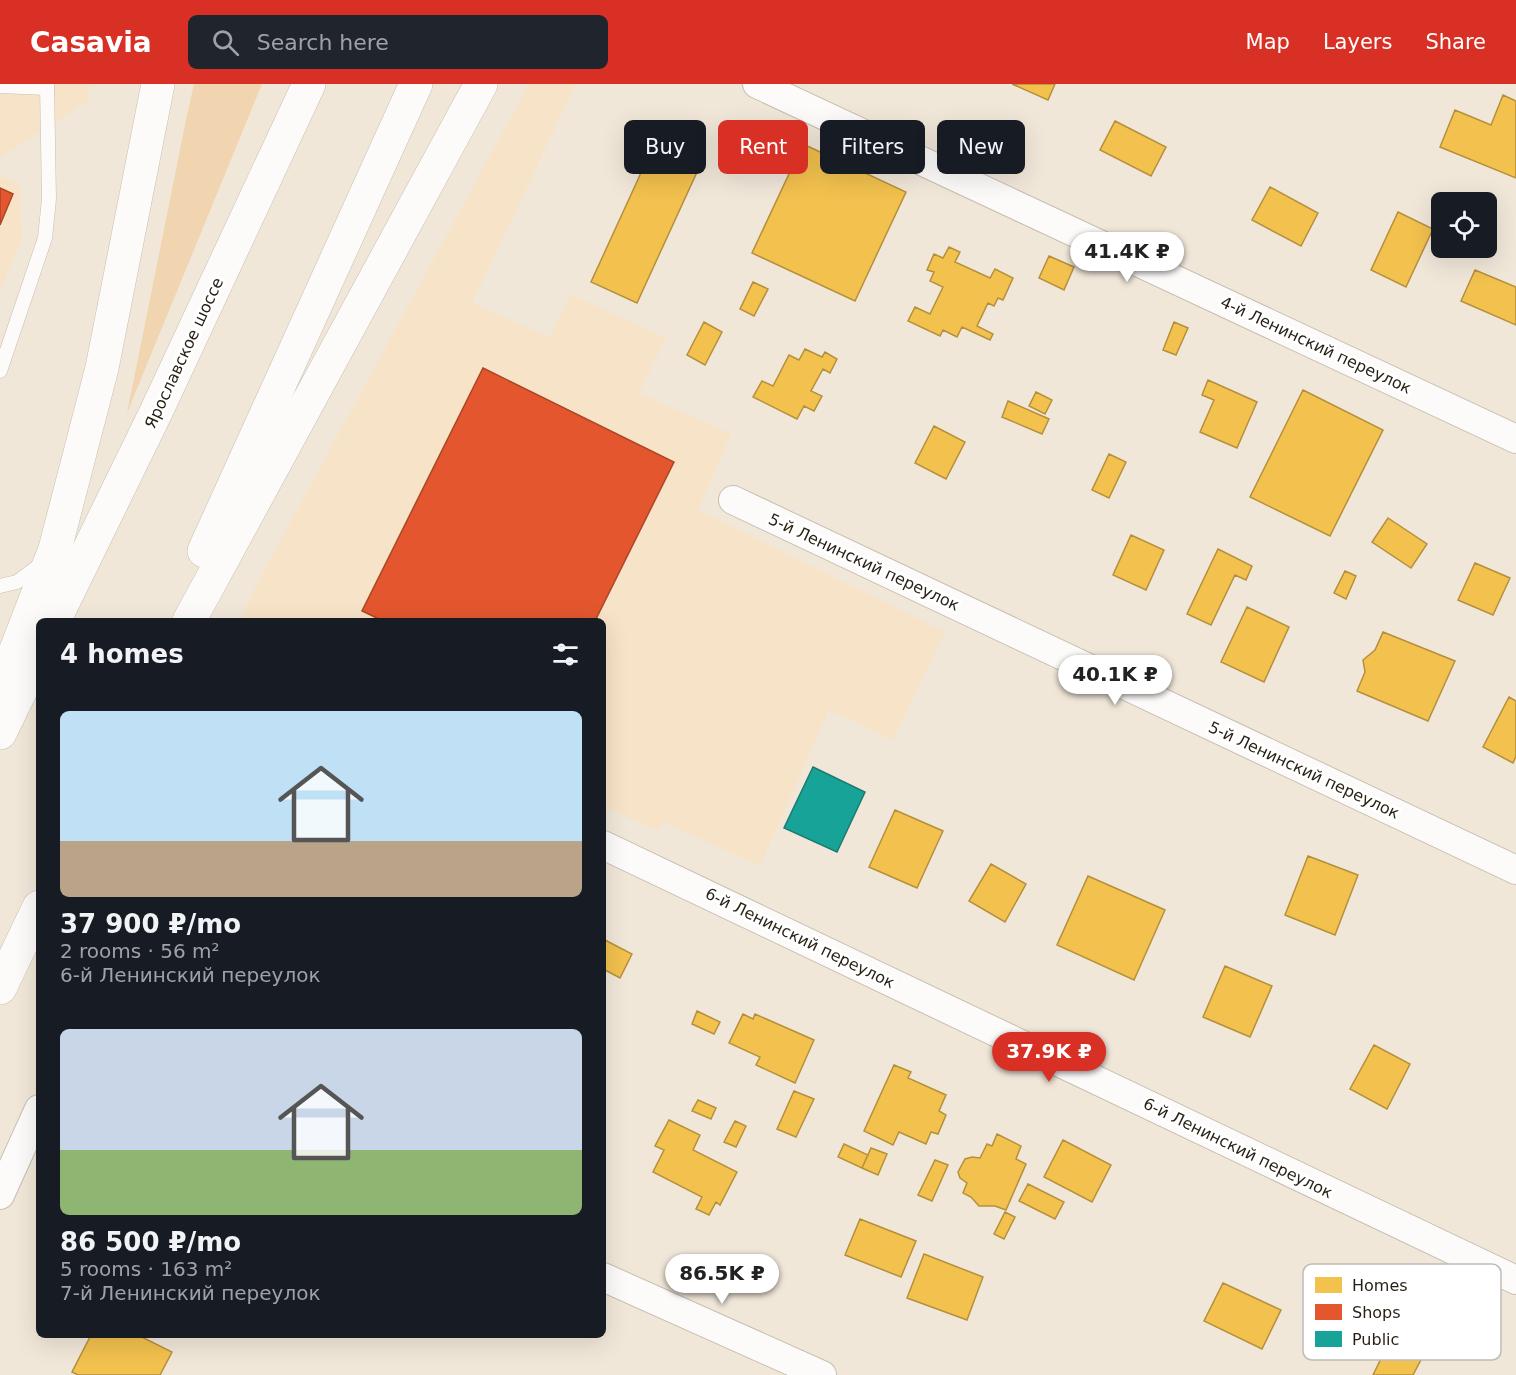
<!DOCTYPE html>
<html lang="en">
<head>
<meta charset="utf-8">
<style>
  :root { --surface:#171b24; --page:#20242c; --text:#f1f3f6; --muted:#9ea1a6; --accent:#d93025 }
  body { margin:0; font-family:"DejaVu Sans",sans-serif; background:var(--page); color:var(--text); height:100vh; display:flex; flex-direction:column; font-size:22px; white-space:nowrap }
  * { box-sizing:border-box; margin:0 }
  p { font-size:20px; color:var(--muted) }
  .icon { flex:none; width:33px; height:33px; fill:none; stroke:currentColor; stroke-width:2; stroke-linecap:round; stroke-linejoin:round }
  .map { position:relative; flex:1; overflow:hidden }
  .side { position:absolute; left:36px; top:534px; width:570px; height:720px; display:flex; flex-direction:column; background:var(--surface); border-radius:9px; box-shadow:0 6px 24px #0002 }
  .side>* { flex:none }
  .top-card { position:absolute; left:624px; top:36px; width:570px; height:54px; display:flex; gap:12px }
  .fabs { position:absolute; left:1431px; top:108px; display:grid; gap:12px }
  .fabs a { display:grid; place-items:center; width:66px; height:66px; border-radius:9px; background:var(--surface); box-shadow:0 6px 24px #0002; font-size:30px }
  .price { position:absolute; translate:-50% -51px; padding:0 14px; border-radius:21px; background:#fff; color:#222; font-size:20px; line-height:39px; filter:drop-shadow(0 2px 3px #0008) }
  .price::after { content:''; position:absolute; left:50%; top:36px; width:18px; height:14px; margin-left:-9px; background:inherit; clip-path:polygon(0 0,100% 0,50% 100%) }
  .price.active { background:var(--accent); color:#fff }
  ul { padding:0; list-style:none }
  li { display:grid; align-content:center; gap:12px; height:318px; padding:0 24px }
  li span { display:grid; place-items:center; height:186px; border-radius:9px; color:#555 }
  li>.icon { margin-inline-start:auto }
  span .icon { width:108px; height:108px; fill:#fffc; stroke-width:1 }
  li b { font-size:26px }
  h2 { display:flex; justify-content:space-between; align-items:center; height:72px; padding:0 24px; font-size:26px }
  .tag { padding:0 21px; border-radius:9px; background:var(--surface); box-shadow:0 6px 24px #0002; font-size:21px; line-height:54px }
  .tag.active { background:var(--accent); color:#fff }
  header { display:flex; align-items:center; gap:36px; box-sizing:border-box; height:84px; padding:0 30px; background:var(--accent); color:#fff }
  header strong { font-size:28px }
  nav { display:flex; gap:33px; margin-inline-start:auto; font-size:21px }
  .search { width:420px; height:54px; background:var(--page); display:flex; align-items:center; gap:15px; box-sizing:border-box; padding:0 21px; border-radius:9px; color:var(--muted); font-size:22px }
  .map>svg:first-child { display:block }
</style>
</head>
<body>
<header>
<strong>Casavia</strong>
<div class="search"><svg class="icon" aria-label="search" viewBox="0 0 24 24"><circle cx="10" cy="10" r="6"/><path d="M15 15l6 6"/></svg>Search here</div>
<nav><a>Map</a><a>Layers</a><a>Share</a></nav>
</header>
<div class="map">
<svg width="1516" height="1291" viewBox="0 0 1516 1291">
  <rect width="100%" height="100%" fill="#f1e7d9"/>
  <path fill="#f7e3c7" d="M0,0h90l-2,17 -88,57z
    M529,0h47l-104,219 78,34 20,-43 96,44 -27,55 92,41 -33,76 247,122 -52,108 -64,-30 -69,156 -97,-44 -5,9 -55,-25v-185h-363l16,-36z
    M0,92l19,7 3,57 -22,51z"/>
  <path fill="#f0d5b0" d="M194,0h68l-135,329 59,-293z"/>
  <path fill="#f2c14e" stroke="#b5903c" stroke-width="1.5" d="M1012,0h43l-7,16z
    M1503,11l13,6v77l-76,-31 15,-37 36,15z
    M1115,37l51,26 -15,29 -51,-26z
    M803,60l103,48 -51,109 -103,-48z
    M651,67l46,21 -60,131 -46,-21z
    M1270,103l48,26 -17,33 -49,-26z
    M1398,128l35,17 -27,58 -35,-17z
    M949,163l11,5 -5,10 35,16 5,-9 18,9 -10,22 -5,-2 -4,8 -6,-3 -11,23 16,8 -3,6 -28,-13 -5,10 -14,-7 -3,6 -32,-15 7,-14 15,7 13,-27 -13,-6 4,-9 -7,-2 7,-16 9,4z
    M1049,172l25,11 -10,23 -25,-12z
    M1475,186l41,17v38l-55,-24z
    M753,198l15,7 -14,27 -14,-7z
    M704,238l18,10 -17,33 -18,-10z
    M1174,238l14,6 -12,27 -13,-5z
    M805,265l17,8 3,-5 12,7 -7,14 -7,-4 -12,22 11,5 -8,15 -10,-5 -7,13 -44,-22 9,-16 11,5 16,-31 10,5z
    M1208,296l49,22 -20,46 -37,-16 14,-32 -12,-5z
    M1303,306l80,40 -53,106 -80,-39z
    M1036,308l16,8 -7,14 -16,-8z
    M1008,317l41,18 -7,15 -40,-17z
    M934,342l31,16 -19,37 -31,-16z
    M1109,370l17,8 -17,36 -17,-8z
    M1388,434l39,26 -16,24 -39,-26z
    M1131,451l33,15 -18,40 -33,-15z
    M1218,465l34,17 -6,14 -11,-5 -24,50 -24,-11z
    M1475,479l35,15 -17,37 -35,-15z
    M1345,487l11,5 -10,23 -12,-6z
    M1247,523l42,20 -25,55 -43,-20z
    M1383,548l72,29 -27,60 -71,-30 8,-19 -2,-12 12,-10z
    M1509,613l7,4v55l-3,7 -30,-16z
    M895,726l48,21 -26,57 -48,-21z
    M1308,772l50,19 -23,60 -50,-20z
    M991,780l35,20 -21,38 -36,-21z
    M1088,792l77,34 -31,70 -77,-35z
    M605,856l27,14 -12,24 -17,-9z
    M1225,882l47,20 -22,51 -47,-20z
    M697,927l23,11 -6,12 -22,-10z
    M743,930l10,5 2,-5 59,26 -19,43 -39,-18 4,-8 -31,-14z
    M1374,961l36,19 -23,45 -37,-20z
    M894,981l17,7 -3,6 38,17 -7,16 7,4 -8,19 -7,-2 -5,12 -27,-12 -6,13 -29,-14z
    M794,1007l20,8 -18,38 -19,-8z
    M698,1016l18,8 -5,11 -19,-8z
    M669,1036l31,15 -7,15 44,22 -17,33 -4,-3 -7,13 -13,-6 6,-12 -49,-25 11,-22 -9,-4z
    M735,1037l11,5 -10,21 -12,-5z
    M997,1050l24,12 -5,13 10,5 -20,46 -11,-4h-16l-8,-9 -8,-4 4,-10 -7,-5 -2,-6 7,-13 7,-2 8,1 7,-14 5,2z
    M1063,1056l48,25 -19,37 -48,-25z
    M844,1060l24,11 -6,13 -24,-11z
    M871,1064l16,6 -9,21 -16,-7z
    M935,1076l13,5 -16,36 -14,-6z
    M1028,1100l36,18 -9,17 -36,-18z
    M1005,1128l10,5 -11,22 -10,-5z
    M860,1135l56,22 -15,36 -56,-22z
    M924,1170l59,23 -16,43 -60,-22z
    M1223,1199l58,27 -19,39 -58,-28z
    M91,1251h47l34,17 -12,23h-82l-6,-3z
    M1392,1252l33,16 -12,23h-40z"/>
  <path fill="#e4572e" stroke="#ab4626" stroke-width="1.5" d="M0,104l13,6 -13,31z
    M483,284l191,94 -79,159h-212l-21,-10z"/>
  <path fill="#17a398" stroke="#1c7b70" stroke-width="1.5" d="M813,683l52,25 -28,60 -53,-24z"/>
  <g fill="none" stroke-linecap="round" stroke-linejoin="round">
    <defs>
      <path id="service" d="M0,2l47,2
        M0,287l45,-133 4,-39 -2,-115
        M0,502l17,-4 24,-18"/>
      <path id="minor" d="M757,0l759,355
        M733,416l783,370
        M603,761l913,435
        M0,1111l39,-86
        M603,1193l219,98"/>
      <path id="primary" d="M54,537l102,-209 153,-328
        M0,649l39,-80"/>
      <path id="trunk" d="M204,467l212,-467
        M189,537l292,-537
        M0,607l55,-142 47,-181 56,-284
        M0,904l39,-81"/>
    </defs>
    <use href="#service" stroke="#c7beb2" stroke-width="15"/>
    <use href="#minor" stroke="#c7beb2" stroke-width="30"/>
    <use href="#primary" stroke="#c7beb2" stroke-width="34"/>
    <use href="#trunk" stroke="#c7beb2" stroke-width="34"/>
    <use href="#service" stroke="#fdfbf9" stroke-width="14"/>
    <use href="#minor" stroke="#fdfbf9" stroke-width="28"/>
    <use href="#primary" stroke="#fdfbf9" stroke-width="33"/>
    <use href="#trunk" stroke="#fdfbf9" stroke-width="33"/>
  </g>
  <g text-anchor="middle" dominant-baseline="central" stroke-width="6" stroke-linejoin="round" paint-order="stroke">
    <g font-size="16" fill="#271f13" stroke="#fff">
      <text transform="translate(1316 261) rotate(25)">4-й Ленинский переулок</text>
      <text transform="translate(184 269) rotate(-65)">Ярославское шоссе</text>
      <text transform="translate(864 478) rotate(25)">5-й Ленинский переулок</text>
      <text transform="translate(1304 686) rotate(25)">5-й Ленинский переулок</text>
      <text transform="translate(800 854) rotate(26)">6-й Ленинский переулок</text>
      <text transform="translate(1238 1064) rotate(26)">6-й Ленинский переулок</text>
    </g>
  </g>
  <rect x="1303" y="1180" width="198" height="96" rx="9" fill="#fff" stroke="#bebcb8" stroke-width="1.5"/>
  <rect x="1315" y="1193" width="27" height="16" fill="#f2c14e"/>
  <rect x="1315" y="1220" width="27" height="16" fill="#e4572e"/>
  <rect x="1315" y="1247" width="27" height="16" fill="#17a398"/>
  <g font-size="16" fill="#271f13">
    <text x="1352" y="1207">Homes</text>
    <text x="1352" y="1234">Shops</text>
    <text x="1352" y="1261">Public</text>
  </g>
</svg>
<div class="fabs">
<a><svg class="icon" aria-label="locate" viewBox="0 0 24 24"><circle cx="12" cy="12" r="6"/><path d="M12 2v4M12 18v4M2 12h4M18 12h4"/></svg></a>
</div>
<b class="price" style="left:1127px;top:199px">41.4K ₽</b>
<b class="price" style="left:1115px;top:622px">40.1K ₽</b>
<b class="price active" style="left:1049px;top:999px">37.9K ₽</b>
<b class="price" style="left:722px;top:1221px">86.5K ₽</b>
<div class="top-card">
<a class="tag">Buy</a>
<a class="tag active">Rent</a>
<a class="tag">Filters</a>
<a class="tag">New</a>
</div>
<section class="side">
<h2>4 homes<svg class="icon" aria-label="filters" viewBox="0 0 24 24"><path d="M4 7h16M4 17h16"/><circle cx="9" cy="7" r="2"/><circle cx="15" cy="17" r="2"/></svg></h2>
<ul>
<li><span style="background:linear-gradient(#bfe0f5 70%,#b9a48a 0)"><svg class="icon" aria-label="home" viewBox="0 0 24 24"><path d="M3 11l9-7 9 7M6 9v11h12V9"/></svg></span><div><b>37 900 ₽/mo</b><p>2 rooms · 56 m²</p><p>6-й Ленинский переулок</p></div></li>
<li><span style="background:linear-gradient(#c9d6e8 65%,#8fb573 0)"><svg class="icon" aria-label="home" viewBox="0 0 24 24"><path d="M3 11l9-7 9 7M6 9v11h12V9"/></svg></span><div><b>86 500 ₽/mo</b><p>5 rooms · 163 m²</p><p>7-й Ленинский переулок</p></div></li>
</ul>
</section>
</div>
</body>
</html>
